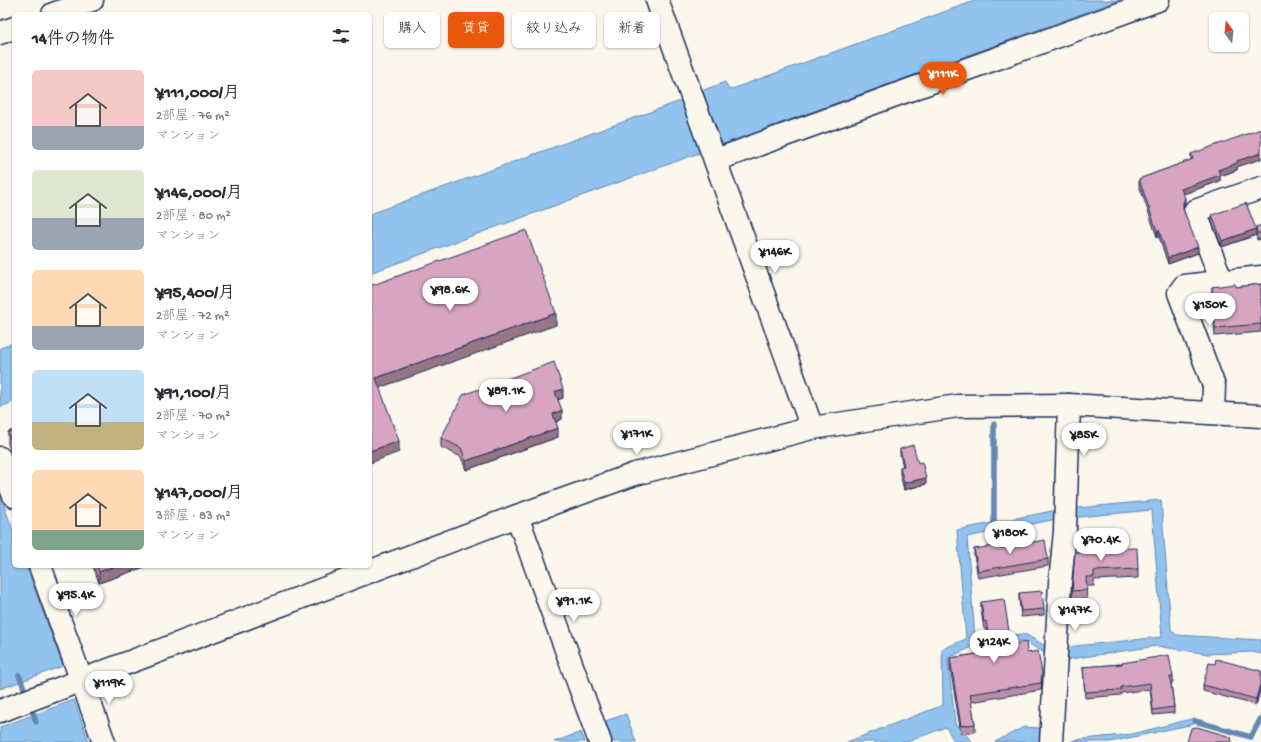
<!DOCTYPE html>
<html lang="ja">
<head>
<meta charset="utf-8">
<style>
  :root { --surface:#fff; --page:#f2f2f3; --text:#2b2b33; --muted:#7c7c81; --accent:#ea580c }
  body { margin:0; font-family:"Gochi Hand","Klee One",sans-serif; background:var(--page); color:var(--text); height:100vh; display:flex; flex-direction:column; font-size:15px; white-space:nowrap }
  * { box-sizing:border-box; margin:0 }
  p { font-size:13px; color:var(--muted) }
  .icon { flex:none; width:22px; height:22px; fill:none; stroke:currentColor; stroke-width:2; stroke-linecap:round; stroke-linejoin:round }
  .map { position:relative; flex:1; overflow:hidden }
  .side { position:absolute; left:12px; top:12px; width:360px; height:556px; display:flex; flex-direction:column; background:var(--surface); border-radius:6px; box-shadow:0 1px 3px #0004 }
  .side>* { flex:none }
  .hud { position:absolute; left:384px; top:12px; width:380px; height:36px; display:flex; gap:8px }
  .needle { width:26px; rotate:345deg }
  .fabs { position:absolute; left:1209px; top:12px; display:grid; gap:8px }
  .fabs a { display:grid; place-items:center; width:40px; height:40px; border-radius:6px; background:var(--surface); box-shadow:0 1px 3px #0004; font-size:20px }
  .price { position:absolute; translate:-50% -34px; padding:0 9px; border-radius:14px; background:#fff; color:#222; font-size:13px; line-height:26px; filter:drop-shadow(0 1px 2px #0008) }
  .price::after { content:''; position:absolute; left:50%; top:24px; width:12px; height:9px; margin-left:-6px; background:inherit; clip-path:polygon(0 0,100% 0,50% 100%) }
  .price.current { background:var(--accent); color:#fff }
  ul { padding:0; list-style:none }
  li { display:flex; align-items:center; gap:12px; height:100px; padding:0 20px }
  li span { display:grid; place-items:center; flex:none; width:112px; height:80px; border-radius:6px; color:#555 }
  li>.icon { margin-inline-start:auto }
  span .icon { width:48px; height:48px; fill:#fffc; stroke-width:1 }
  li b { font-size:17px }
  h2 { display:flex; justify-content:space-between; align-items:center; height:48px; padding:0 20px; font-size:17px }
  .chip { padding:0 14px; border-radius:6px; background:var(--surface); box-shadow:0 1px 3px #0004; font-size:14px; line-height:36px }
  .chip.current { background:var(--accent); color:#fff }
  .map>svg:first-child { display:block }
</style>
</head>
<body>
<div class="map">
<svg width="1261" height="742" viewBox="0 0 1261 742">
  <rect width="100%" height="100%" fill="#fbf7ec"/>
  <filter id="ink" filterUnits="userSpaceOnUse"><feTurbulence type="fractalNoise" baseFrequency=".025" numOctaves="2"/><feDisplacementMap in="SourceGraphic" scale="8" xChannelSelector="R" yChannelSelector="G"/><feConvolveMatrix kernelMatrix="1 2 1 2 8 2 1 2 1" color-interpolation-filters="sRGB"/></filter>
  <g filter="url(#ink)">
    <path fill="#92c3ee" stroke="#6288b4" d="M977,0h143l-399,145 -20,-54 24,-9 4,8z
      M683,100l19,52 -332,121v-59z
      M14,343v59l-14,5v-59z
      M0,495l14,38v33h12l37,100 -63,23z
      M1161,500l10,129 5,6 85,5v14l-9,-2 -44,2 -52,-8 -92,14 2,-13 96,-10 -10,-127 -95,9 -90,18 8,101 50,-4 22,13 -1,7 -22,-13 -52,6 -24,11 7,66 18,18 -19,-1 -8,-14 -39,15h-60l96,-37 -1,-56 24,-10 -9,-109 100,-20z
      M74,700l15,42h-89v-15z
      M626,714l10,28h-23l-8,-21z
      M1195,718l-1,6 -84,18h-39l3,-2 58,-6z
      M1024,727l15,1 5,10 -4,4h-45z
      M581,732l4,10h-31z"/>
    <g fill="none" stroke-linecap="round" stroke-linejoin="round">
      <path stroke="#6288b4" stroke-width="5.5" d="M994,523v-99
        M19,675l8,21
        M30,704l6,18
        M1195,721l56,16 10,-19"/>
      <defs>
        <path id="street" d="M657,0l155,428
          M53,14l39,-14
          M0,33l14,-5
          M716,160l442,-160
          M1222,282l-27,-71 66,-23
          M1213,413l1,-27 -35,-93 5,-7 77,-9
          M0,458l14,38
          M517,516l83,226
          M40,566l64,176
          M1051,742l9,-159 5,-52 4,-126"/>
        <path id="secondary" d="M0,711l517,-195 118,-42 177,-46 146,-22 111,-1 192,11"/>
      </defs>
      <use href="#street" stroke="#1b2f5e" stroke-width="25"/>
      <use href="#secondary" stroke="#1b2f5e" stroke-width="25"/>
      <use href="#street" stroke="#fbf7ec" stroke-width="22"/>
      <use href="#secondary" stroke="#fbf7ec" stroke-width="22"/>
    </g>
    <path fill="#b98ea5" stroke="#1b2f5e" d="M1191,154l46,13v3l-17,6v5l-37,13 2,10 -2,4 15,45 -30,11 -9,-27h-2l-18,-52v-6l52,-19z
      M1212,215l44,14 5,-4v14l-4,1 -1,-7v2l-34,12 -10,-25z
      M1261,284v48l-46,4 -3,-41v-8h24z
      M563,398l-5,1 4,20 -6,3 2,15 -92,33 -5,-13 -20,-10v-9z
      M14,430v29l-6,-15v-12z
      M900,449l18,14 8,21 -22,6 -4,-16v-7h3l-3,-12z
      M1079,545l26,4 33,20v9l-44,2v6h-8l1,13 -15,1v-9l7,-39z
      M1000,548l48,11v7l-70,12 -4,-23v-6z
      M93,566h54l-48,17z
      M1019,593l25,16v6l-23,2 -2,-17z
      M981,602l30,43 16,8 15,27 -1,10 -70,12 4,22v8l-14,2 -11,-68v-8l40,-6 -4,-23h-2l-3,-19z
      M1122,664l51,13v6h-2l3,24v6l-21,2 -3,-26 -29,4v2l-36,3 -2,-31z
      M1261,671v16l-5,18 -53,-14v-6z"/>
    <path fill="#967486" stroke="#1b2f5e" d="M1261,153v6l-24,8v3l-17,6v5l-39,14v-6l56,-28z
      M1185,198v6l-2,5v-6z
      M1256,229v6l-34,12v-6z
      M1159,230v7h-2v-6z
      M1198,247v6l-30,11v-6z
      M556,313v12l-180,64v-11z
      M563,389v9l-8,2v-8z
      M562,410v9l-9,4v-9z
      M558,428v9l-92,33v-9z
      M399,441v11l-29,11v-12z
      M926,478v6l-22,6v-7z
      M115,566h32l-48,17v-11z
      M1261,681v6l-5,18v-6z"/>
    <path fill="#d7a5c0" stroke="#1b2f5e" d="M1261,129v24l-24,8v2l-19,7 2,5 -39,14 4,9 -2,5v6l15,38 -30,11 -9,-28 -2,1 -18,-52 54,-20 -2,-5z
      M1246,203l10,26 -34,12 -10,-26z
      M1261,225v8h-4l-1,-6z
      M526,230l30,83 -180,65 23,63 -29,10v-165z
      M1235,284l1,3 25,-3v40l-46,4 -3,-41z
      M554,362l9,27 -8,3 7,18 -9,4 5,14 -92,33 -5,-13 -20,-10 22,-43z
      M14,430v18l-6,-16z
      M913,445l5,18 4,-1 4,16 -22,5 -4,-16 4,-1 -4,-17z
      M1045,540l3,19 -70,12 -4,-22 26,-4v3z
      M1104,544l1,5 32,-1 1,21 -44,2v6h-8l1,13 -15,1 3,-39h5l-1,-7z
      M97,566h18l-16,6z
      M1042,591l2,18 -23,2 -2,-18z
      M1004,599l7,46 15,-3 1,11 11,-2 4,22 -1,10 -71,11 5,30 -14,2 -11,-68 41,-6 -5,-31 -2,1 -3,-20z
      M1169,655l4,22h-3l4,30 -21,3 -3,-27 -29,4v3l-36,2 -2,-25 39,-3v-1z
      M1216,659l45,12v10l-5,18 -53,-14 6,-22 6,1z
      M1197,727l34,10 1,5h-45l4,-14z"/>
  </g>
</svg>
<div class="fabs">
<a><svg class="needle" viewBox="-14 -14 28 28"><path d="M0-13l5 13h-10z" fill="#e53935"/><path d="M0 13l5-13h-10z" fill="#7c7c81"/></svg></a>
</div>
<b class="price current" style="left:943px;top:96px">¥111K</b>
<b class="price" style="left:775px;top:274px">¥146K</b>
<b class="price" style="left:450px;top:312px">¥98.6K</b>
<b class="price" style="left:1210px;top:327px">¥150K</b>
<b class="price" style="left:506px;top:413px">¥89.1K</b>
<b class="price" style="left:637px;top:456px">¥171K</b>
<b class="price" style="left:1084px;top:457px">¥85K</b>
<b class="price" style="left:1010px;top:555px">¥180K</b>
<b class="price" style="left:1101px;top:562px">¥70.4K</b>
<b class="price" style="left:76px;top:617px">¥95.4K</b>
<b class="price" style="left:574px;top:623px">¥91.1K</b>
<b class="price" style="left:1075px;top:632px">¥147K</b>
<b class="price" style="left:994px;top:664px">¥124K</b>
<b class="price" style="left:109px;top:705px">¥119K</b>
<div class="hud">
<a class="chip">購入</a>
<a class="chip current">賃貸</a>
<a class="chip">絞り込み</a>
<a class="chip">新着</a>
</div>
<section class="side">
<h2>14件の物件<svg class="icon" aria-label="filters" viewBox="0 0 24 24"><path d="M4 7h16M4 17h16"/><circle cx="9" cy="7" r="2"/><circle cx="15" cy="17" r="2"/></svg></h2>
<ul>
<li><span style="background:linear-gradient(#f6c9c9 70%,#9aa5b1 0)"><svg class="icon" aria-label="home" viewBox="0 0 24 24"><path d="M3 11l9-7 9 7M6 9v11h12V9"/></svg></span><div><b>¥111,000/月</b><p>2部屋 · 76 m²</p><p>マンション</p></div></li>
<li><span style="background:linear-gradient(#dfe7d0 60%,#9aa5b1 0)"><svg class="icon" aria-label="home" viewBox="0 0 24 24"><path d="M3 11l9-7 9 7M6 9v11h12V9"/></svg></span><div><b>¥146,000/月</b><p>2部屋 · 80 m²</p><p>マンション</p></div></li>
<li><span style="background:linear-gradient(#ffd9b3 70%,#9aa5b1 0)"><svg class="icon" aria-label="home" viewBox="0 0 24 24"><path d="M3 11l9-7 9 7M6 9v11h12V9"/></svg></span><div><b>¥95,400/月</b><p>2部屋 · 72 m²</p><p>マンション</p></div></li>
<li><span style="background:linear-gradient(#bfe0f5 65%,#c2b280 0)"><svg class="icon" aria-label="home" viewBox="0 0 24 24"><path d="M3 11l9-7 9 7M6 9v11h12V9"/></svg></span><div><b>¥91,100/月</b><p>2部屋 · 70 m²</p><p>マンション</p></div></li>
<li><span style="background:linear-gradient(#ffd9b3 75%,#7fa58c 0)"><svg class="icon" aria-label="home" viewBox="0 0 24 24"><path d="M3 11l9-7 9 7M6 9v11h12V9"/></svg></span><div><b>¥147,000/月</b><p>3部屋 · 83 m²</p><p>マンション</p></div></li>
</ul>
</section>
</div>
</body>
</html>
